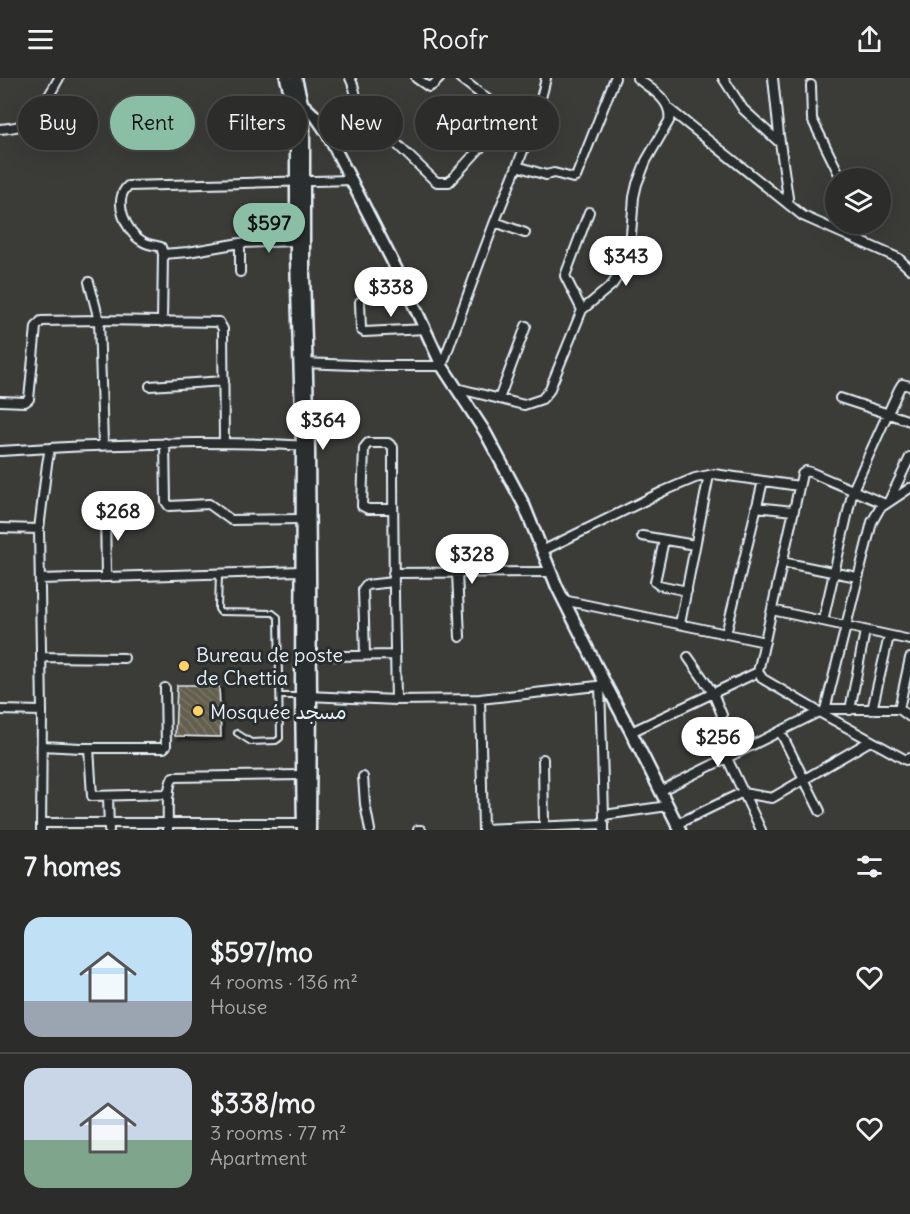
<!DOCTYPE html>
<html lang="en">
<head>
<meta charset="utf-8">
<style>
  :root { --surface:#2c2d2a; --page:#383936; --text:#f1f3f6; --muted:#a6a8a8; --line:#484947; --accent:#8abfa5 }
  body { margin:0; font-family:Delius,"Playpen Sans Arabic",sans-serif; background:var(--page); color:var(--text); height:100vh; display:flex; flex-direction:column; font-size:22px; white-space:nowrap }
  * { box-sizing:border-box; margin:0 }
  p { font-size:20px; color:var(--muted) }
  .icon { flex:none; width:33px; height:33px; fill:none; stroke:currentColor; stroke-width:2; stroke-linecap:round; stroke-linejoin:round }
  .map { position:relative; height:752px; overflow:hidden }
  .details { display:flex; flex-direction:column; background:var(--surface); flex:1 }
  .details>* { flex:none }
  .guide { position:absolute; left:18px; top:18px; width:600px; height:54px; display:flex; gap:12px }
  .buttons { position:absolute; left:825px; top:90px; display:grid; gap:12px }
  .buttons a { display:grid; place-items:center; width:66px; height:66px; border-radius:50%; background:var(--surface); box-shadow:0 6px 24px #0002,0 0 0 2px var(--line); font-size:30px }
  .price { position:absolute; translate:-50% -51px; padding:0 14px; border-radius:21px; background:#fff; color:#222; font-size:20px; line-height:39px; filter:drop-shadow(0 2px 3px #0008) }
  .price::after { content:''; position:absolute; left:50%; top:36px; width:18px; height:14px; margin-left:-9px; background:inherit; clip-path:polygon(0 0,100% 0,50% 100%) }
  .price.active { background:var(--accent); color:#111 }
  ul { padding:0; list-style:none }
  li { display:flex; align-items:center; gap:18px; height:150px; padding:0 24px }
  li+li { border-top:2px solid var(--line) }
  li span { display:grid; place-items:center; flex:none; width:168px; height:120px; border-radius:18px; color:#555 }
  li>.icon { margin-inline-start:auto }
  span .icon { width:72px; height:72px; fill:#fffc; stroke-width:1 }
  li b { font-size:26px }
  h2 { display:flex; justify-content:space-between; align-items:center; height:72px; padding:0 24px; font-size:26px }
  .chip { padding:0 21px; border-radius:27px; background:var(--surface); box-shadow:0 6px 24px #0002,0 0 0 2px var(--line); font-size:21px; line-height:54px }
  .chip.active { background:var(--accent); color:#111 }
  header { display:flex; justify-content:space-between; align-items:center; height:78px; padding:0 24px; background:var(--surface); font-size:27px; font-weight:600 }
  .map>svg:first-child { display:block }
</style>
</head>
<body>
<header><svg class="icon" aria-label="menu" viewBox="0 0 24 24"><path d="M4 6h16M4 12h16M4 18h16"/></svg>Roofr<svg class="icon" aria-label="share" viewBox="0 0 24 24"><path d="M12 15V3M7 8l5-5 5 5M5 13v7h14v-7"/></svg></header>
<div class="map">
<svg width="910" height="752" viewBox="0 0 910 752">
  <defs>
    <pattern id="building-back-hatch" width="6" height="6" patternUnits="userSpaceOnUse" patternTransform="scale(1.5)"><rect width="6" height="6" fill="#645e4e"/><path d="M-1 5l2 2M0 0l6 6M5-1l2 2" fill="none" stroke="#7a7668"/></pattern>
    <filter id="shadow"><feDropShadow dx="3" dy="3" stdDeviation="1.5" flood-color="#0009"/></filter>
  </defs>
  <rect width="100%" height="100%" fill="#3b3c38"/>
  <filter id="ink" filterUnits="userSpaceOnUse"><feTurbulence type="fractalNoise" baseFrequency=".0167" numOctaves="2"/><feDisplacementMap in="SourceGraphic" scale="12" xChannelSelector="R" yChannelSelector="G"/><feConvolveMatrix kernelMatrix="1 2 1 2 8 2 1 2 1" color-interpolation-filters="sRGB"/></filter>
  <g filter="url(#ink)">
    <path fill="url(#building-back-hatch)" stroke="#e8f1f8" stroke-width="1.5" filter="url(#shadow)" d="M177,607h42l2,52 -46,-1z"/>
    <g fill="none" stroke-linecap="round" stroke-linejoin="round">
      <defs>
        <path id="lane" d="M219,496l-1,35 2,3 53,1 5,4 2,121 -4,3 -25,1 -14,-9
          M280,618h20"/>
        <path id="street" d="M416,0l13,9 4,-2 7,-7
          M460,0l53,41
          M723,0l20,31 37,34
          M773,0l6,57 10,70
          M811,7l1,34 29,59
          M356,27l77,74 4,3h12l55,-60 9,-3 19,3
          M669,31l134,107 95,42 12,11
          M0,51c8,-1 17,-1 24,-5 13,-7 28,-33 35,-46
          M327,55l27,-23c4,-10 1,-23 -4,-32
          M517,88l29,9 8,-2 19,5 3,-1 39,-99
          M495,144l30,11
          M844,155l2,-9
          M163,176l-2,-7c-6,-2 -14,-2 -19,-6 -16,-9 -30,-41 -14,-55l224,-6
          M240,194v-29
          M89,204l10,38 4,124
          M360,224l1,28 3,2 62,-3
          M582,232l-17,-34 24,-64
          M162,244l1,-68 25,-2 52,-9 56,-2
          M303,285l76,3h63c19,-52 37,-104 57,-155 17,-43 37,-87 47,-133
          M150,308l74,-5
          M456,310l68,17 18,-6 7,-8 33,-81 30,-25 17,-26 5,-62 3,-13 9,-23 23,-40c4,-21 -19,-32 -32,-43
          M840,320l70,23
          M499,321l27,-73
          M0,323l25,1 4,-3 7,-72 5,-6 58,-1 120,2 4,7 1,114
          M165,365l1,59 3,4 40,-2 22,16 69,-1
          M0,373l50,-3
          M889,423l21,-44
          M105,429l1,70
          M756,429l37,4
          M393,431h-25l-6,-3 2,-58 4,-5h20l5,4c0,84 1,169 3,253
          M0,450l39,1
          M642,458l53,9
          M664,462l-9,42 4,3 28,6
          M542,473l122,-60 31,-13 19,-4 85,12
          M782,484l75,15
          M393,495l157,-1
          M457,495l3,64
          M40,501l261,-8
          M563,522l202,42
          M772,532l138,30
          M823,543l30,-131 46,-101 3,-5 8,2
          M680,546l29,-149
          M726,556l37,-153
          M365,577l-2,-66 3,-4 27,-3
          M335,578l60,-1
          M41,579l83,1
          M688,579l25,36 9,22 -4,12v6l9,25 34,72
          M600,607l4,130
          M308,618l88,4 84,-1 126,-14
          M480,621l3,131
          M825,631h74l11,-51
          M899,631l11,8
          M0,632l42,1
          M850,632l15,-79
          M872,632l17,-74
          M819,634l-56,-33 -5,-7 44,-198 4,-3 4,1 75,32
          M824,636l48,-192 8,-14 30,-20
          M780,653l40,80
          M631,654l127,-60
          M42,668l39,2h83l2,-2 -1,-58
          M89,670l3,48 77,-2
          M543,681l1,67
          M363,699l2,27 5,26
          M660,713l159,-79 87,48 4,-2
          M108,718l1,34
          M604,739v-2l64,-9
          M41,745h265
          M677,746l62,-30 4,-1 29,5 98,-57
          M483,751l121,-5v6
          M41,752l1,-119 -3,-182 8,-65 3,-16c49,-3 98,-4 147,-5 36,0 73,0 110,3
          M168,752c0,-15 -2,-41 5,-53l129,-2
          M418,752h3"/>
        <path id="secondary" d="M286,0l8,31 2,28v120l6,188 -1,251 2,134
          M296,0l6,25 2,25v146l5,172 2,250 -1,134
          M291,15l25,24 11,16 77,151 38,82 43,66 39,73 33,82 49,98 25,47 49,98"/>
      </defs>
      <use href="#lane" stroke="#e8f1f8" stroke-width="8"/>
      <use href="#street" stroke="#e8f1f8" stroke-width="12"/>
      <use href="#secondary" stroke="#e8f1f8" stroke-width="15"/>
      <use href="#lane" stroke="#2a2d2e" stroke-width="4"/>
      <use href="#street" stroke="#2a2d2e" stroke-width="8"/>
      <use href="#secondary" stroke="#2a2d2e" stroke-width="10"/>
    </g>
  </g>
  <g fill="#ffd166" stroke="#2a2d2e" stroke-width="2">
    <circle cx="184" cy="588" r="6"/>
    <circle cx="198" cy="633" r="6"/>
  </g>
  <g text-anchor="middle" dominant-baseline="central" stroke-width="6" stroke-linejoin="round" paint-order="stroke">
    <g font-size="20" fill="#e8f1f8" stroke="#2a2d2e" text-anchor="start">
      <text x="196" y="576">Bureau de poste<tspan x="196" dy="23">de Chettia</tspan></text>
      <text x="210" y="633">Mosquée مسجد</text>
    </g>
  </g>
</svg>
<div class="buttons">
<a><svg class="icon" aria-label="layers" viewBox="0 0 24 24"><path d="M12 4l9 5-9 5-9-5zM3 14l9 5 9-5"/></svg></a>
</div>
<b class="price active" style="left:269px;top:176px">$597</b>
<b class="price" style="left:626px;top:209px">$343</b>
<b class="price" style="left:391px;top:240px">$338</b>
<b class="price" style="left:323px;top:373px">$364</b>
<b class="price" style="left:118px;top:464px">$268</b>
<b class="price" style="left:472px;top:507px">$328</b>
<b class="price" style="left:718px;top:690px">$256</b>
<div class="guide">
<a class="chip">Buy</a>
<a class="chip active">Rent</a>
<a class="chip">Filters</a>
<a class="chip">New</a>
<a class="chip">Apartment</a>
</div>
</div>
<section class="details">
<h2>7 homes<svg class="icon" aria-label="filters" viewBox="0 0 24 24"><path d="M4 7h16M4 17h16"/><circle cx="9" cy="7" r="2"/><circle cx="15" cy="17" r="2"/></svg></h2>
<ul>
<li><span style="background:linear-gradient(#bfe0f5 70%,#9aa5b1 0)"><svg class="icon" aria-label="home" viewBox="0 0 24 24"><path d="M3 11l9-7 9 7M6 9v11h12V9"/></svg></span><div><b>$597/mo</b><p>4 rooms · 136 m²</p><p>House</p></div><svg class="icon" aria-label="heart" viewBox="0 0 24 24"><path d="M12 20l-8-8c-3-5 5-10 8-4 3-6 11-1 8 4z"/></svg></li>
<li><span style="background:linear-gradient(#c9d6e8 60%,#7fa58c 0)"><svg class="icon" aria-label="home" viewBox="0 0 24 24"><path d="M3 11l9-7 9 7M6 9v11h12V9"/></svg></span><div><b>$338/mo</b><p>3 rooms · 77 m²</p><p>Apartment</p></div><svg class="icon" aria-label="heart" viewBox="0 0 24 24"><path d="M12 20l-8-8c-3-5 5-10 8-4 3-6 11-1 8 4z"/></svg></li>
</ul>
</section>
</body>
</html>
